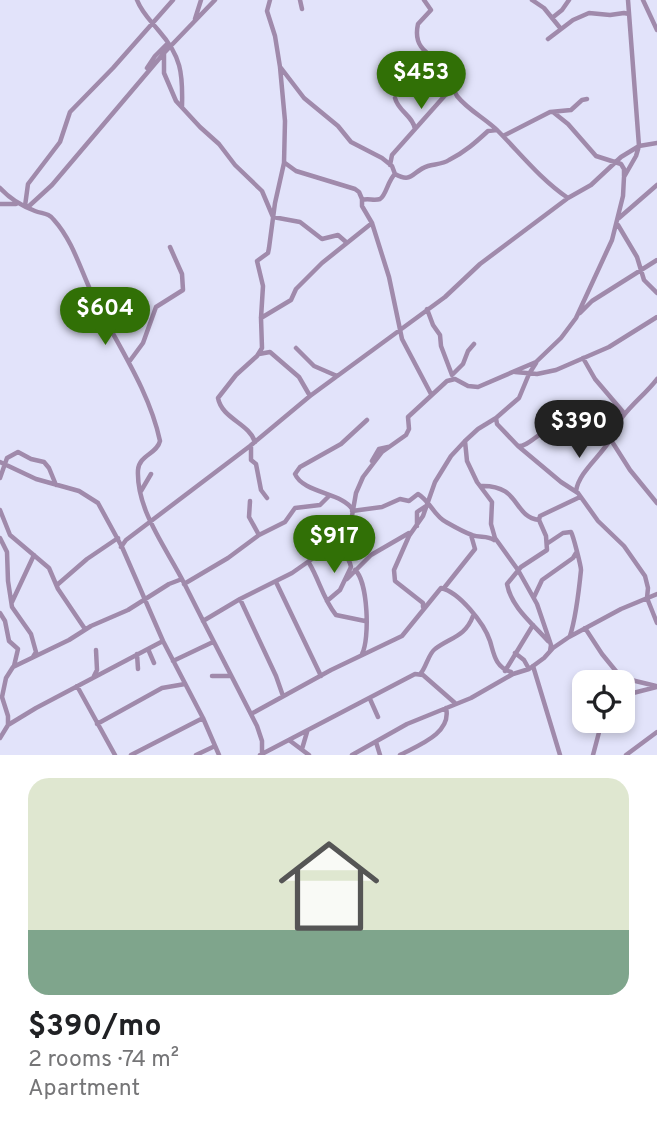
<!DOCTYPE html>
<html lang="en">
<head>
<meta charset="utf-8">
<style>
  :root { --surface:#fff; --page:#f2f2f2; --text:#202124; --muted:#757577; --line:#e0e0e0; --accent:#317006 }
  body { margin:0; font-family:Overpass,sans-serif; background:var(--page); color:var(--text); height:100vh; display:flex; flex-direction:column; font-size:26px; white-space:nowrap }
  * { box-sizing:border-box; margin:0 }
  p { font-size:23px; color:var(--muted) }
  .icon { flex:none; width:38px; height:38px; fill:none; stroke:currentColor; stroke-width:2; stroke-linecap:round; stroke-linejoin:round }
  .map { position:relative; height:755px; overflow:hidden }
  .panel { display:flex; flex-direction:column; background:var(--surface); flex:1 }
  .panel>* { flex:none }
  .tools { position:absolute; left:572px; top:670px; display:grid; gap:14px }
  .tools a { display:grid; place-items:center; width:63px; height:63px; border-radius:14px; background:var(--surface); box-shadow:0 4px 10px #0003; font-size:35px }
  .price { position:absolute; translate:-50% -60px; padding:0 16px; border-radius:24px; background:var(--accent); color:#fff; font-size:23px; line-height:46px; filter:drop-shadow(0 2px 4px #0008) }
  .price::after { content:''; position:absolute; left:50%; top:42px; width:21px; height:16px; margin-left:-10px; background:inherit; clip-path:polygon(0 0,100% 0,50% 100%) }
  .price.current { background:#222; color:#fff }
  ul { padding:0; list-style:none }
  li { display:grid; align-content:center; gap:14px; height:371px; padding:0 28px }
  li+li { border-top:2px solid var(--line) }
  li span { display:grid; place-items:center; height:217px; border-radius:21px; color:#555 }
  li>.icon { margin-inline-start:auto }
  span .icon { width:126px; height:126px; fill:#fffc; stroke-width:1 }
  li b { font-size:30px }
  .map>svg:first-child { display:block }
</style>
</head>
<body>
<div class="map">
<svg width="657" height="755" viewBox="0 0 657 755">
  <rect width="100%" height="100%" fill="#e2e3fa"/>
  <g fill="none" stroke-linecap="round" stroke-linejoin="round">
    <path stroke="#a08aab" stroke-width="4.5" d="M137,0c5,13 13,20 22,31 22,25 24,42 23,75
      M300,0l2,9
      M532,0l12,8 17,21
      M643,0l14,30
      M552,18l10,-8 7,-10
      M195,19l6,-19
      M548,39l25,-19 16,-7 21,2 14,-2 5,1
      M164,54v19l12,28 24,26 19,17 16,21 27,26 11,26 27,5 22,17 16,-4 8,7
      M147,68l8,-12 13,-13
      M281,68l23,30 34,28 13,16 31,16 10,8 3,8c18,10 17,-3 33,-8 7,-2 15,-2 21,-6 16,-8 27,-18 39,-29l9,-1
      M453,86c1,3 2,7 4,10 11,14 29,23 41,35 21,21 43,49 70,67
      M395,98c3,13 18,18 20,31
      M553,112l15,12 28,32 25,8 3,5v7
      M503,136l47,-24 21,-2 11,-10 5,-1
      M285,163l11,8 59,18 4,3 3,7
      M390,165l2,-10 56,-63 6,-12c-5,-24 -44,-21 -36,-56l13,-14 -7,-10
      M395,174c-7,6 -9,22 -15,25 -6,2 -12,-1 -18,1v6l10,17 17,54 13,62 29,55
      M0,188c10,11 22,18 35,23 8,3 14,2 19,9 19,21 27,51 39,76 23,47 56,93 67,145 -3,13 -21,14 -22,29 -2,40 29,79 46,113 24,48 49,96 73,143l5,15v13
      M0,204h16
      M25,206l3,-22 32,-42 10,-30 43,-44 60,-68
      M28,207l24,-22 112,-132 51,-53
      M619,218l38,-33
      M618,225l19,32 7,23 13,13
      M427,309l6,16 7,10 1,11 11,29
      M580,313l12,-12 65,-41
      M261,318l30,-18 5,-11 26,-26 50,-40
      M296,348l18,18 23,10
      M259,354l11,-2 29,25 11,19
      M583,358l12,21 29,34
      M129,362l14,-19 13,-36 27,-17 -1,-16 -12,-27
      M515,372l22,2 19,-4 53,-23 48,-30
      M452,375l11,-11 5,-13 6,-7
      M657,379c-16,21 -39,34 -46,61l19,30 27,33
      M496,418l1,6 21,22 43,36 17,11 20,28 26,25 21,30 3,12 -1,10 10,25
      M465,441l2,20 10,21 15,20 -1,22 4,14 23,32 19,34 14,41 -1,6
      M255,442c-6,-19 -33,-23 -37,-44l18,-23 21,-19 5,-8 -1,-30 2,-32 -6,-25 11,-8 1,-5 6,-45 9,-40 1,-42 -5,-54 -5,-31 -8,-25 3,-11
      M519,446c11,0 21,-17 40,-20
      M251,447v13l5,4 5,26 6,8
      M372,461l7,-12 9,-2
      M0,462l36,17 43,12 19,12 24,44 41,94 40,77 16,37
      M0,478l7,-20 11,-6 13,7 13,3 5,6 7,17
      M481,486c40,-1 31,30 58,34
      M141,491l10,-17
      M576,491c3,-19 24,-34 34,-51
      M250,501l-1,16 10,18
      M352,509c-9,-16 -49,-16 -57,-35l5,-7 41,-23 26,-24
      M0,510l10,25 39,33 9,21 27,40
      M352,511l30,-4 18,-8 9,2 9,-7c12,7 16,22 28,28 7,4 20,11 26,13 8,3 15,0 22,5
      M417,526v-14l9,-6
      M0,538l7,14 1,29 4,26 19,27 5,18 -3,5
      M548,543l15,-10 8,-1c2,3 10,34 10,38 -2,20 -5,47 -11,66
      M121,547l5,-7 124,-94 60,-50 135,-99 35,-33 88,-66 23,-13 30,-28 18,-11 18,-3
      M309,563c10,16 14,36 27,52l29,6
      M355,570c13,11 15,69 7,84
      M347,579l24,-24 38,-22
      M276,582l45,94
      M184,584l44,-26 31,-23 26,-13 10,-14 25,-3 9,-9
      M57,585l30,-26 31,-21
      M444,588l31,-39 -4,-14
      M534,597l8,-17 31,-22 3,-5
      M240,599l36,77 7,20
      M327,601l13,-11 11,-23c-2,-11 -11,-18 -23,-18
      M12,602l22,-47
      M423,607v-4l-28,-22 -1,-11 15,-34 14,-20 12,-34 16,-26 14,-15 13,-12 18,-11 23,-20 10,-24 7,-11
      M0,613l5,8 4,20 9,8 -4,17
      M203,621l37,-22 52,-26 57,-40 7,-40 7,-16 19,-25 24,-17 3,-6 -1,-12 39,-36 8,-2 13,7 10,1 58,-25 25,-24 15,-20 36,-78 11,-44 1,-19 12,-21 3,-10 -11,-146
      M585,628l17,26 22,27 2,7 -3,8
      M548,641c-15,-17 -37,-34 -41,-57l14,-17 26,-17 -1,-14 -7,-16 1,-4 40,-19
      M148,649l6,14
      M515,653l9,7 5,9
      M137,654l1,15
      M173,661l40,-19
      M533,666l27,89
      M505,671l28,-46
      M421,673c5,-6 8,-20 14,-24 16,-12 30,-12 38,-33
      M94,676l3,-6 -1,-20
      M212,676h18
      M623,678l33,8
      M77,686l38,69
      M624,697l9,-4 24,-6
      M370,699l8,18
      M251,714l80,-44 71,-34 39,-48c18,4 43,35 49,53 4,13 5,26 21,31v3
      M97,724l65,-36 23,-4
      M8,725v-9l-6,-19 4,-19 7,-11 56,-27 22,-14 37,-16 41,-26 13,-5
      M0,738l8,-13 28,-17 127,-67
      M289,740l20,15
      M376,742l4,13
      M302,749l5,-17
      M131,755l72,-37
      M196,755l19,-9
      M260,755l155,-81 8,1 32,28
      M352,755l55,-31 64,-26 42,-24 16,-5 15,-11 9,-10 16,-11 52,-28 36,-15
      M400,755c19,-10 52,-22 46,-47
      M593,755l9,-34
      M626,755l31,-23"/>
  </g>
</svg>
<div class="tools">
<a><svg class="icon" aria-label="locate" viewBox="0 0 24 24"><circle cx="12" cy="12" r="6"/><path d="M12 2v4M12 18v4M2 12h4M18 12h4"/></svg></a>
</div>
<b class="price" style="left:421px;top:111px">$453</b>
<b class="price" style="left:105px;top:347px">$604</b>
<b class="price current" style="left:579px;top:460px">$390</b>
<b class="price" style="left:334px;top:575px">$917</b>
</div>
<section class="panel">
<ul>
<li><span style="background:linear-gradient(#dfe7d0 70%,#7fa58c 0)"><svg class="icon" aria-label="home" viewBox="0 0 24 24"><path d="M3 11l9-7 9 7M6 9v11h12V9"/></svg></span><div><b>$390/mo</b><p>2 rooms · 74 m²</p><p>Apartment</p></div></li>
</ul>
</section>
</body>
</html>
